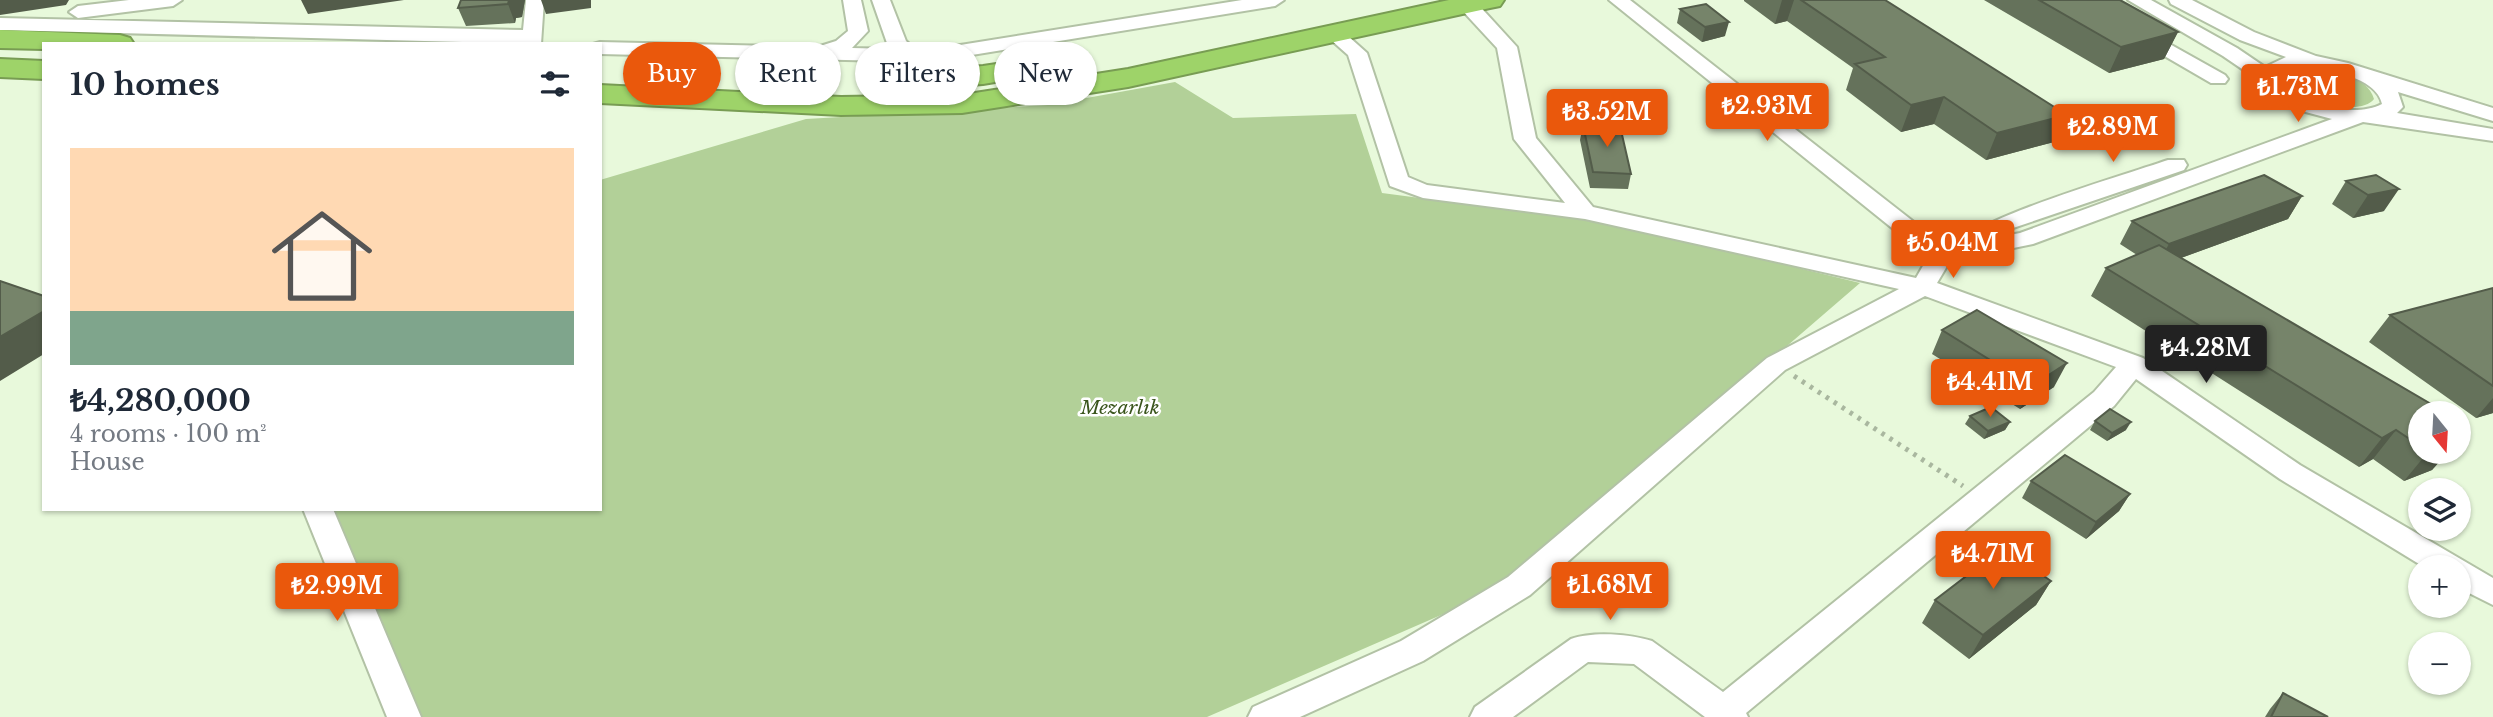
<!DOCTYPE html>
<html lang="en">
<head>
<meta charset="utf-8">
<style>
  :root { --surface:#fff; --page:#f2f2f3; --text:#1f2937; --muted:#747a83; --line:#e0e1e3; --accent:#ea580c }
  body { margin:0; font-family:"Libre Baskerville",serif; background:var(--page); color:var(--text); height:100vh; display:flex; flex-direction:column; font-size:26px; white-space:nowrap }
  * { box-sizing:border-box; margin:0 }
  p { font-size:23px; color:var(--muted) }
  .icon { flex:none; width:38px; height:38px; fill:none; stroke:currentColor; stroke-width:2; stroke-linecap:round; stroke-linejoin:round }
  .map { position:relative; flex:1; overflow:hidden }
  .drawer { position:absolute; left:42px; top:42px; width:560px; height:469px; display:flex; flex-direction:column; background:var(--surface); border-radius:0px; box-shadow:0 2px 5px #0004 }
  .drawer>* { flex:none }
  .hud { position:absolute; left:623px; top:42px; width:665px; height:63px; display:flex; gap:14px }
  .needle { width:46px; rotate:162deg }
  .tools { position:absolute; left:2408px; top:401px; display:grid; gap:14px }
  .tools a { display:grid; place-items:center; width:63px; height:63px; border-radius:50%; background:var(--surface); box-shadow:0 2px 5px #0004; font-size:35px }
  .price { position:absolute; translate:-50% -60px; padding:0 16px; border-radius:7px; background:var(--accent); color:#fff; font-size:23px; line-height:46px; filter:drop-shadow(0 2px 4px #0008) }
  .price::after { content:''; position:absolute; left:50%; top:42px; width:21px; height:16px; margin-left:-10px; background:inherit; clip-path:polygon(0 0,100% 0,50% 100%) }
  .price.active { background:#222; color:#fff }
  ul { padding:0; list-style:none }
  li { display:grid; align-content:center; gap:14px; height:371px; padding:0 28px }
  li+li { border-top:2px solid var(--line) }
  li span { display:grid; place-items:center; height:217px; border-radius:0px; color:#555 }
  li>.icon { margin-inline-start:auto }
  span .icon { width:126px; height:126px; fill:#fffc; stroke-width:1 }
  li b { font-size:30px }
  h2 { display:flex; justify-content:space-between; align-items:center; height:84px; padding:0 28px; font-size:30px }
  .chip { padding:0 24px; border-radius:32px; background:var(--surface); box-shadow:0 2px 5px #0004; font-size:24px; line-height:63px }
  .chip.active { background:var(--accent); color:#fff }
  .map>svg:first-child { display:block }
</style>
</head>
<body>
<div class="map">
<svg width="2493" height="717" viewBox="0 0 2493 717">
  <rect width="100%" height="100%" fill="#e8f9db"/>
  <path fill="#b2d098" d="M2310,70c20,1 58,5 64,29 -14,19 -77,1 -83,-21l9,-7z
    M1175,82l58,36 123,-4 26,79 235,31 243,59 -350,302 -303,132h-786l-92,-208h271v-329l206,-61 242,-14z"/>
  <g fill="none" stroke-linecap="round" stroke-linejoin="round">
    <defs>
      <path id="minor" d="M129,0h53l-9,6 -95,12 -9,-6 9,-6z
        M526,0h18l-3,44 -541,-14v-12l523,12z
        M843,0h18l7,31 -16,17 40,1 -5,-6 -15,-43h18l16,41 10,9h13l313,-50h42l-9,6 -346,56 -329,-8v-10h-7l7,-2 217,5 19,-6 12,-10z
        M1460,0h14l43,47 19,91 57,69 323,71 12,-21 -319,-257h21l316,247 17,-4c6,-23 174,-72 205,-83h16l3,5 -3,5 -171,58 -14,9 21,-4 312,-114 -34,-9 -16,-9 -15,-15 -44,-30 -95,-56h23l86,48 28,19 21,-10 -46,-17 -69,-36 -2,-4h23l62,32 62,24 32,7 145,45v13l-95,-29 5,15 -6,6 96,16v12l-130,-19 -330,122 -83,17 -13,22 206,75 157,107 193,113v27l-34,-17v-21h-35l-144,-88 -144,-100 -22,27 -368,307 2,4h-43l-71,-53 -46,-2 -75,55h-43l5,-10 96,-68c22,-8 59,-5 81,2l71,51 371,-300 22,-25 -191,-71 -140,74 -255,225 -107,66 -123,56h-52l5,-10 148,-66 107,-64 259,-219 132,-69 -314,-70 -162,-21 -33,-12 -42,-131 -26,-23 3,-4h14l28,25 41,124 19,8 138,18 -51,-64 -17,-91 -37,-40 -2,-4zM2294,67c25,-1 83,9 88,37 -29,15 -86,1 -100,-30z
        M2068,0h23l134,75 3,4 -3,4h-14z
        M303,509h30l88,208h-34z"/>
      <path id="highway" d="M1449,0h55l-4,6 -10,2 -362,79 -166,26 -121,2 -241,-12v-18l241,12 121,-2 166,-26z
        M0,30l120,5 10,3 4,6h-90v5l-44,-1z
        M1057,55l10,3 5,6 -5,6 -84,14 -78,6 -11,-3 -4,-6 4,-6 11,-3 78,-6z
        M0,59l44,2v18l-44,-2z"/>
    </defs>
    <use href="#minor" stroke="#b2c2a5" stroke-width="4"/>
    <use href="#highway" stroke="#789c53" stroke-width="4"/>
    <path stroke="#a9b79f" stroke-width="5" stroke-dasharray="3.5 6" stroke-linecap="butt" d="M1794,376l169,110"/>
    <use href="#minor" fill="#fff" fill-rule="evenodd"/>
    <use href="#highway" fill="#9ed369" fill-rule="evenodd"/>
  </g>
  <path fill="#65725b" d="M461,0h64l-3,17 -6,1 -1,5 -49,3 -8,-18z
    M1744,0h141l169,142 -68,18 -52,-36 -33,8 -55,-42 7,-22 -66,-47 -12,3 -31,-23z
    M1984,0h136l58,32 -14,27 -55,14z
    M1680,9l45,27 -23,6 -25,-19z
    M1583,125l48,49 -3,15 -38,-1 -10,-48z
    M2376,175l8,36 -31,7 -21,-14 14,-23z
    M2302,196l-14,23 -107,39 239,155v39h28l-16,18 -28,11 -31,-22 -14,8 -268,-171 15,-28 31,-13 -17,-11 12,-23z
    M2493,288v125l-17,5 -107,-76 21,-27z
    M1942,330l112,57 -34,22 -88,-55z
    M1970,416l40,6 -5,8 -21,9 -19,-15z
    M2095,421l31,9 -19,11 -17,-11z
    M2031,481l99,13 -11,17 -33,28 -64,-41z
    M2051,581l-15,24 -67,54 -47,-36 13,-23z
    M2283,693l45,24h-63l5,-8z"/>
  <path fill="#535c4a" d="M0,0h69l-3,5 -66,10z
    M301,0h103l-96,14z
    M509,0h16l-3,17 -6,1 -1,5 -7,-19z
    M541,0h50v8l-45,6z
    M1782,0h12l-7,21 -12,3z
    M1729,22l-4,14 -23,6 3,-15z
    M2178,32l-14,27 -55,14 12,-26z
    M1944,97l-10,27 -33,8 10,-27z
    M2067,115l-13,27 -68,18 11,-27z
    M2399,189l-15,22 -31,7 15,-23z
    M2302,196l-14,23 -132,48 13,-23z
    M44,311v43l-44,27v-44z
    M2067,363l-13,24 -34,22 12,-23z
    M2493,398v15l-17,5z
    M2010,422l-5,8 -21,9 4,-8z
    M2131,422l-5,8 -19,11 5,-8z
    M2396,430l-23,29 -14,8 23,-29z
    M2428,452h20l-16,18 -28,11z
    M2130,494l-11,17 -33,28 10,-17z
    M2051,581l-15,24 -67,54 14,-24z"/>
  <path fill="#76846a" stroke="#535c4a" stroke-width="2" d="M461,0h48l-1,4 -50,4z
    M1801,0h84l182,115 -70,18 -53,-36 -33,8 -56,-41 30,-7z
    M2039,0h81l58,32 -57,15z
    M1706,4l23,18 -24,5 -25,-18z
    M1583,125l37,1 11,48 -38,-2z
    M2264,175l38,21 -133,48 -37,-23z
    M2376,175l23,14 -31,6 -22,-14z
    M2159,245l277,162 -11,6h-5v33l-24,-16 -14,8 -276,-170z
    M0,281l44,15v15l-44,26z
    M2493,288v98l-103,-71z
    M1977,310l90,53 -35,23 -90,-56z
    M1991,407l19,15 -22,9 -18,-15z
    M2110,409l21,13 -19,11 -17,-12z
    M2065,455l65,39 -34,28 -65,-41z
    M2003,548l48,33 -68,54 -48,-35z
    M2283,693l45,24h-57z"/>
  <g text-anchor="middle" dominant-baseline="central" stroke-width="5" stroke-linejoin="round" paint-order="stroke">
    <g font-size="19" font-style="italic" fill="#3a551c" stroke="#fff">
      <text x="1120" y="407">Mezarlık</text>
    </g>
  </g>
</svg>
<div class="tools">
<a><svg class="needle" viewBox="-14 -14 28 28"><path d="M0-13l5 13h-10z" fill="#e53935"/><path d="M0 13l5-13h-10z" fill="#747a83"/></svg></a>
<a><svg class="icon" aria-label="layers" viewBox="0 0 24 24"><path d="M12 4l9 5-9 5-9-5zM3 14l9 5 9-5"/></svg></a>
<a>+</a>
<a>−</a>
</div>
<b class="price" style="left:2298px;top:124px">₺1.73M</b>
<b class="price" style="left:1767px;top:143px">₺2.93M</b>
<b class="price" style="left:1607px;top:149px">₺3.52M</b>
<b class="price" style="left:2113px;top:164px">₺2.89M</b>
<b class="price" style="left:1953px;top:280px">₺5.04M</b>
<b class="price active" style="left:2206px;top:385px">₺4.28M</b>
<b class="price" style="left:1990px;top:419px">₺4.41M</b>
<b class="price" style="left:1993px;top:591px">₺4.71M</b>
<b class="price" style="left:1610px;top:622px">₺1.68M</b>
<b class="price" style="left:337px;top:623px">₺2.99M</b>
<div class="hud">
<a class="chip active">Buy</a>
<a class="chip">Rent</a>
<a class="chip">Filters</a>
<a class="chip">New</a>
</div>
<section class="drawer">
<h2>10 homes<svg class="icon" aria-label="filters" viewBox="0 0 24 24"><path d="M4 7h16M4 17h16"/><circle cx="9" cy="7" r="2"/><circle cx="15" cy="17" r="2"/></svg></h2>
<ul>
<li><span style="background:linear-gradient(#ffd9b3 75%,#7fa58c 0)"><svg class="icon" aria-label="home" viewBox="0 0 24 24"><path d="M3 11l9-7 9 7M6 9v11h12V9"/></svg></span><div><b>₺4,280,000</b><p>4 rooms · 100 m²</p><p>House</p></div></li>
</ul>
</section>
</div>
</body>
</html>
